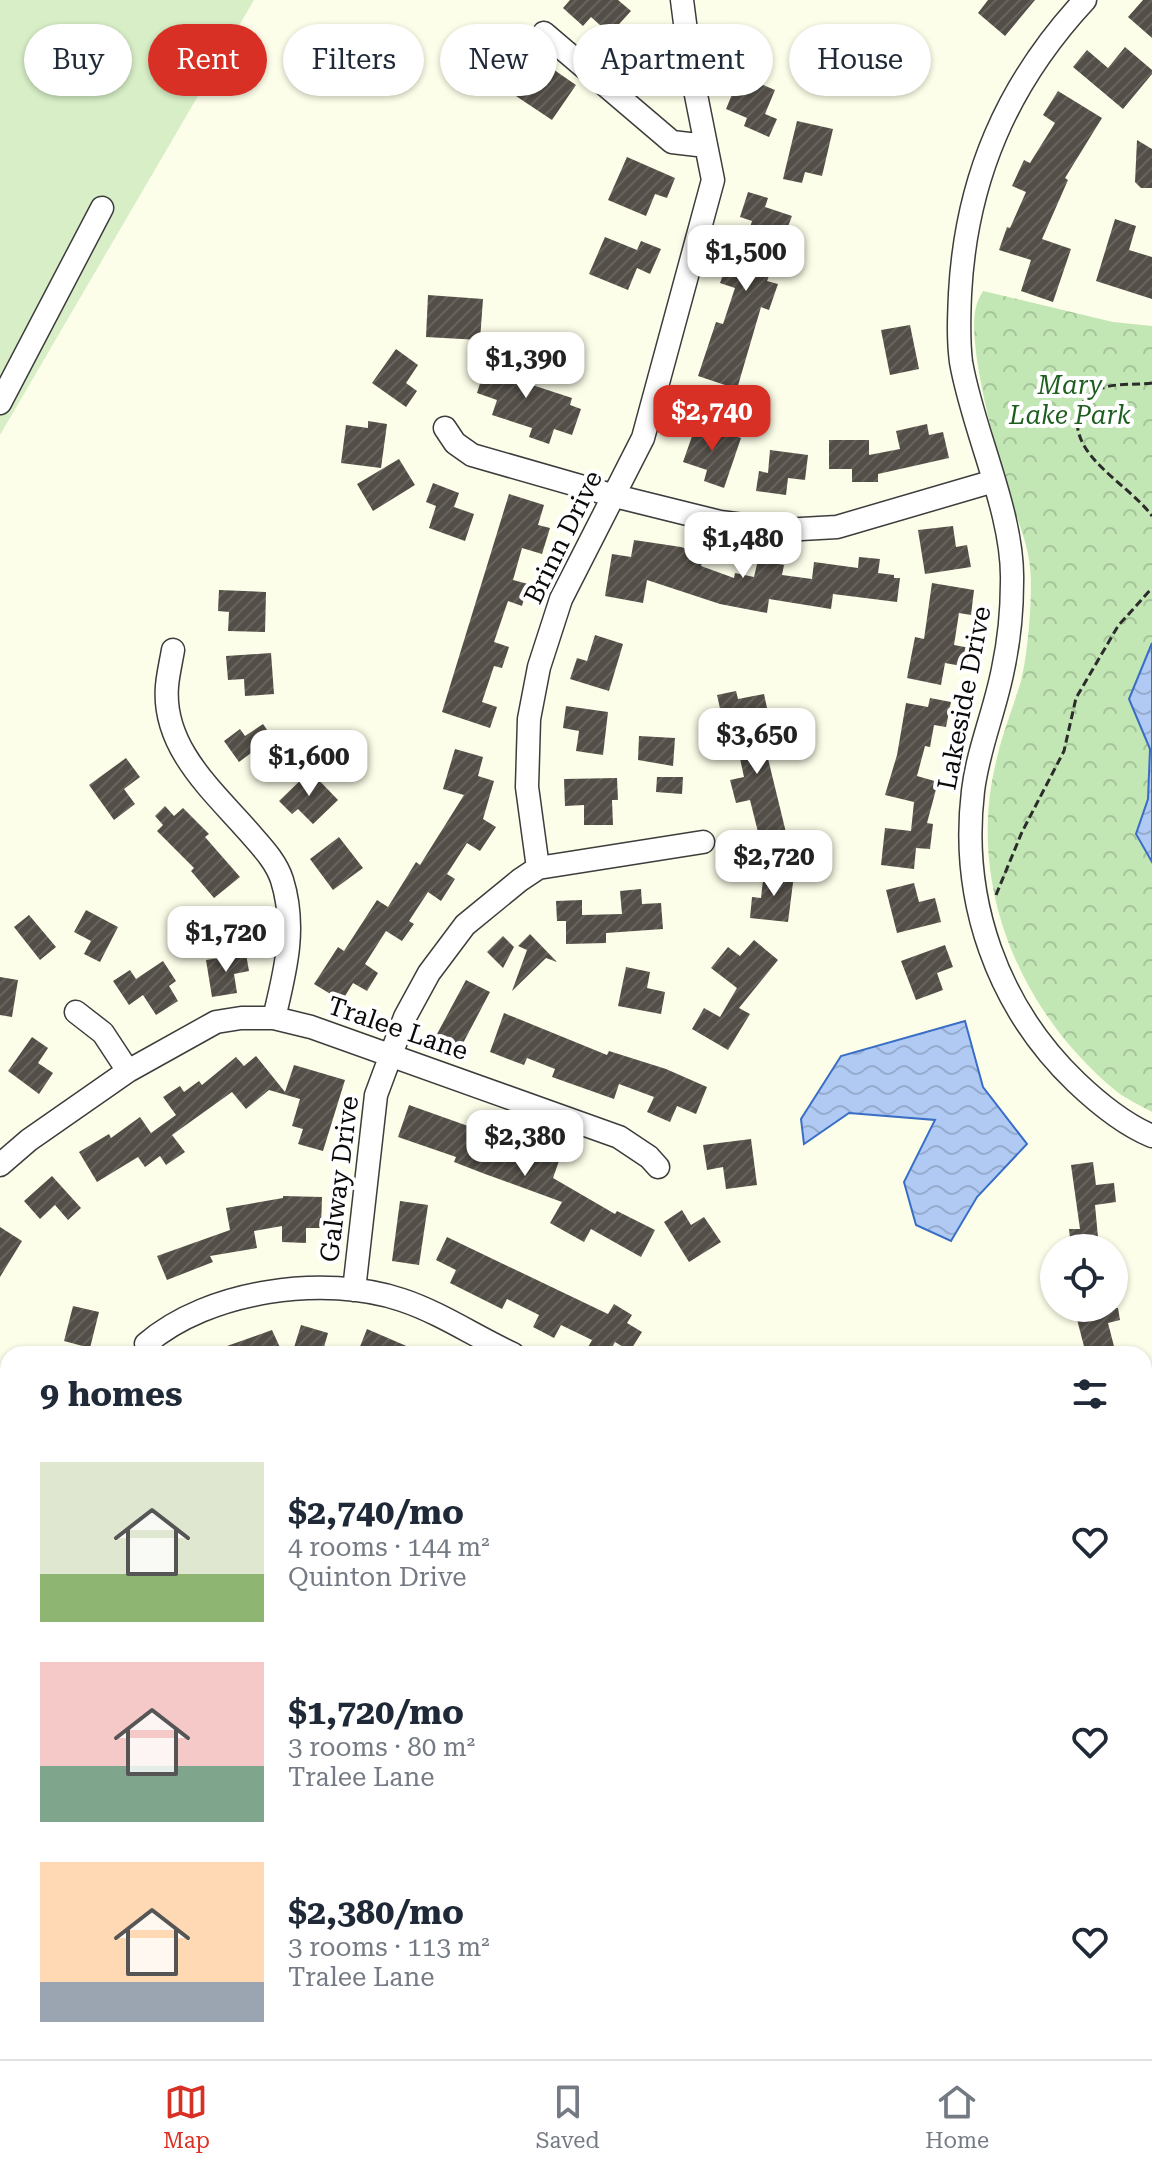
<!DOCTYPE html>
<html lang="en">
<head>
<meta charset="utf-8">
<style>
  :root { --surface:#fff; --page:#f6f6f7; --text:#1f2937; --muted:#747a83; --line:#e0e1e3; --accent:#d93025 }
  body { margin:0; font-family:"Roboto Serif",serif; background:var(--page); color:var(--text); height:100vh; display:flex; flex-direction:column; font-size:30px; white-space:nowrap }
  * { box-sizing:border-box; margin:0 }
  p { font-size:26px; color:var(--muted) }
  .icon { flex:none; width:44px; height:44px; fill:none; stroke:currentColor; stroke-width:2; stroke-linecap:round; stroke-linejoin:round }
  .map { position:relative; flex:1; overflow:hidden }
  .side { position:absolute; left:0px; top:1346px; width:1152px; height:714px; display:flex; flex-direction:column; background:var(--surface); border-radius:24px 24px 0 0; box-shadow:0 2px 6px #0004 }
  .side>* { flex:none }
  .banner { position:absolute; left:24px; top:24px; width:1104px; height:72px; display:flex; gap:16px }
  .buttons { position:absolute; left:1040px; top:1234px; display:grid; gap:16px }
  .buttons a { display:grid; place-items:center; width:88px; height:88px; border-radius:50%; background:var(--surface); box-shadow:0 2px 6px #0004; font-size:40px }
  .price { position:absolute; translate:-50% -68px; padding:0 18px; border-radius:16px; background:#fff; color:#222; font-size:26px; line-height:52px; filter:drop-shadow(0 2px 4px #0008) }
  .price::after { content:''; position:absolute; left:50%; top:48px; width:24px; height:18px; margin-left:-12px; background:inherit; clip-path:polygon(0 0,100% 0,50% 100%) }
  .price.active { background:var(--accent); color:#fff }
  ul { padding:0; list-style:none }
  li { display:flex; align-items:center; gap:24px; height:200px; padding:0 40px }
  li span { display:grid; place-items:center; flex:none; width:224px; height:160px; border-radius:0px; color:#555 }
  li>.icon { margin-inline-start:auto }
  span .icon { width:96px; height:96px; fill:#fffc; stroke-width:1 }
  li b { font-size:34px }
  h2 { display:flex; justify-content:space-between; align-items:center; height:96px; padding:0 40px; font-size:34px }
  .tag { padding:0 28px; border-radius:36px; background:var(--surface); box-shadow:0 2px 6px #0004; font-size:28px; line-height:72px }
  .tag.active { background:var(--accent); color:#fff }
  .dock { display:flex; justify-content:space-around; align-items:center; height:112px; border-top:2px solid var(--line); background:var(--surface); font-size:22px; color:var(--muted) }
  .dock a { display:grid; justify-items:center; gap:4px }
  .dock .active { color:var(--accent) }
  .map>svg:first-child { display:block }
</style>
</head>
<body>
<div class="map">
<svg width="1152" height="2059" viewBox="0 0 1152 2059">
  <defs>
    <pattern id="park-crowns" width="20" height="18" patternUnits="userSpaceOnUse" patternTransform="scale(2)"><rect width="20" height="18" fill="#c3e6b5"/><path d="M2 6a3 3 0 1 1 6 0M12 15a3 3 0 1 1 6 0" fill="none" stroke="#a6c49a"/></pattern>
    <pattern id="water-waves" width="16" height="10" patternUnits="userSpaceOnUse" patternTransform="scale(2)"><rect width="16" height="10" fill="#b0caf3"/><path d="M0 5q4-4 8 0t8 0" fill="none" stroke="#96accf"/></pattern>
    <pattern id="building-hatch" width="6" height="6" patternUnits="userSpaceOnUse" patternTransform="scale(2)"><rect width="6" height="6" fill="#534e47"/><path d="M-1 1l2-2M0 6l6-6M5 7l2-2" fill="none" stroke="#67635d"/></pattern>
  </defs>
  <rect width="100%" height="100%" fill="#fdfee9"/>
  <path fill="url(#park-crowns)" d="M983,291l130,31 39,4v786c-12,-7 -26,-13 -36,-21 -96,-79 -150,-206 -120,-329 6,-28 17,-54 25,-81 7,-28 12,-86 9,-114 -2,-23 -13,-48 -20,-70 -12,-39 -44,-153 -34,-190 1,-5 4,-11 7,-16z"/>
  <path fill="#d7eec6" d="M0,0h254l-254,435z"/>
  <path fill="url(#water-waves)" stroke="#396ec7" stroke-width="2" d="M1152,643v219l-16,-28 12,-35 2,-50 -21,-50z
    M965,1021l18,66 44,57 -50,53 -26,44 -35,-16 -12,-43 31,-62 -86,-7 -45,31 -3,-25 40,-63z"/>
  <path fill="url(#building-hatch)" d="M570,0h48l13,11 -21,23 -19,-17 -8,9 -20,-18z
    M988,0h47l-30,36 -27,-23z
    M1143,0h9v38l-24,-21z
    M1125,47l27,23v4l-29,35 -50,-42 14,-17 21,18z
    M547,65l29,20 -24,35 -51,-34 12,-17 22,14z
    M740,75l35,15 -10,24 12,5 -8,18 -25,-11 3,-8 -21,-9z
    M1058,91l44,27 -37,60 3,2 -26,59 29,10 -18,53 -32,-11 10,-31 -32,-10 8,-23 3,1 16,-36 -14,-6 12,-26 6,3 25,-40 -12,-8z
    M797,121l36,8 -11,47 -17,-4 -3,11 -19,-4z
    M1137,140l15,9v39h-11l-6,-6z
    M627,157l48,21 -8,20 -12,-4 -9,22 -38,-16z
    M748,192l20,6 -3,9 27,9 -25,65 11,3 -9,26 -8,-3 -24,82 -39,-13 18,-54 7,2 12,-36 -15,-5 9,-24 10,3 13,-41 -12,-4z
    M1115,219l21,7 -7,24 23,7v42l-56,-18z
    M605,237l32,13 4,-9 20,8 -11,25 -13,-6 -9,22 -39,-16z
    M428,295l55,4 -3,41 -54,-3z
    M910,325l9,44 -29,6 -9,-45z
    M396,349l22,16 -12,18 11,8 -11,16 -34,-24z
    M489,354l39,13 -5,15 49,16 -2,7 11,4 -9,26 -18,-6 -5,15 -20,-7 3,-9 -40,-13 5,-15 -20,-7z
    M368,421l19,3 -6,44 -40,-5 5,-38 22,3z
    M697,422l44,16 -17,50 -20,-7 3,-11 -24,-8z
    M927,424l2,11 14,-3 6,26 -71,16v8h-26v-13h-23v-29h40v15l31,-6 -4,-18z
    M770,450l38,5 -3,25 -17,-2 -2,17 -30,-4 3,-20 9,2z
    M399,459l16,26 -42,26 -16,-27z
    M433,483l26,10 -5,14 20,7 -9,27 -36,-13 7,-22 -10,-4z
    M509,494l35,11 -6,20 12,3 -8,26 -20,-6 -9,32 15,4 -6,22 -14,-5 -14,41 15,5 -7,21 -8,-2 -12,36 15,5 -7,21 -48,-16z
    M953,526l3,21 11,-2 4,22 -46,7 -7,-44z
    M634,540l47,7 24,8 -4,11 33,12 1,-5 19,4 4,-17 26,5 -2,10 30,4 2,-17 44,6 1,-11 21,2 -2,14 16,2v3h6l-3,24 -64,-8 -2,15 -62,-10 -2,14 -47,-9 -73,-24 -4,23 -38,-7 7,-42 19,3z
    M932,583l42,7 -3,25 -12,-2 -5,32 16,3 -3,19 -22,-4 -4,22 -34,-7 8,-41 9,2z
    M219,590l47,2 -1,40 -37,-1 1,-19 -11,-1z
    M595,635l28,9 -14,47 -39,-12 7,-21 10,3z
    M271,653l3,41 -29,2 -1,-17 -16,1 -2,-24z
    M736,691l2,8 26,-5 8,37 -10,3 29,119 -40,9 -6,-23 14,-3 -9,-36 -14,3 -6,-23 14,-3 -5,-23 7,-2 -7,-34 -16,4 -6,-27z
    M930,698l21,4 -5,25 -12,-2 -4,22 -5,-1 -8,30 21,6 -11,41 6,1 -3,25 -14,-1 -2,21 -33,-4 4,-37 26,3 3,-29 -29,-7 12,-40 9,-52 22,4z
    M566,706l42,6 -5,43 -27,-4 3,-20 -16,-3z
    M263,724l21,30 -21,15 -12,-16 -12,9 -15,-21 16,-12 5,7z
    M639,736l36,2 -2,28 -35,-6z
    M455,749l28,8 -5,19 16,5 -11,38 13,8 -16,24 -13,-8 -20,31 8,5 -14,22 -13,-9 -19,29 5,3 -12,17 -16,-10 -21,33 13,9 -11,18 -14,-8 -11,18 -28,-17 24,-37 6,4 33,-51 11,7 28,-45 4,3 44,-70 -21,-6z
    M126,758l14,19 -16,12 11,15 -21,16 -25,-35z
    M310,771l28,29 -25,24 -15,-15 -6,5 -13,-13z
    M657,777h26l-1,17 -26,-2z
    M617,778l1,22h-6l1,25h-29v-20l-19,1 -1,-27z
    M165,806l9,10 9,-8 26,26 -4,3 35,40 -26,21 -23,-27 3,-3 -37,-37 6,-6 -8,-9z
    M339,837l24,31 -30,22 -23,-31z
    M764,871l30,4 -6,47 -38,-4 2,-21 9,1z
    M914,883l5,19 16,-4 6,24 -44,11 -11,-43z
    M641,889l1,15 19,-1 2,26 -57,4v10l-40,1v-23h-9l-1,-20 26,-1v15l40,-1 -2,-23z
    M86,910l32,17 -18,35 -16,-8 7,-13 -17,-9z
    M29,915l27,32 -16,13 -26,-33z
    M530,934l27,28 -11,-4 -34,33 15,-41 -9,-4z
    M503,936l11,11 -11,21 -16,-16z
    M754,940l24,20 -39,48 11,6 -22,36 -36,-21 12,-21 16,9 17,-29 -26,-20 17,-21 12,9z
    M945,945l8,22 -16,6 6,17 -27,10 -15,-39z
    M246,954l3,17 -15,3 3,19 -25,4 -6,-37z
    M163,961l13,20 -7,5 9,15 -22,14 -13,-20 -14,10 -16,-24 17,-11 6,9z
    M626,967l24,5 -3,16 18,4 -4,22 -43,-8z
    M0,977l18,3 -6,37 -12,-2z
    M466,980l24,12 -29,55 -24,-13z
    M504,1013l103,42 2,-4 57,18 41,18 -11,27 -19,-8 -7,16 -23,-10 7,-15 -35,-13 -5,15 -62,-22 3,-8 -28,-11 -3,7 -34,-13z
    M32,1037l16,11 -10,15 15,10 -14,21 -31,-23z
    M256,1056l29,36 9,-27 51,15 -22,71 -25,-7 5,-15 -11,-3 8,-27 -31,-9 -23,19 -14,-17 -60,43 13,17 -19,13 -6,-9 -15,11 -7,-10 -41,25 -18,-30 30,-18 2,4 29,-21 11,16 25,-18 -13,-18 17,-11 4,6 15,-11 3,4 34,-28 8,9z
    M409,1105l59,21 1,-4 16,7 -5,14 32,13 4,-11 43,16 -6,17 62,36 2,-3 38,19 -14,27 -50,-28 -7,13 -34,-19 12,-21 -77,-28 -31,-12 2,-5 -58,-20z
    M751,1139l6,46 -31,4 -3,-22 -16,3 -4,-25z
    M1093,1162l3,23 18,-2 2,19 -21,3 4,43h-28l-2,-19h11l-9,-64z
    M52,1176l29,32 -13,12 -13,-15 -15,14 -16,-18z
    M283,1196l39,1 -1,31h-15v15l-24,-1v-16l-28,5 3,17 -47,8 3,6 -46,18 -10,-24 73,-26 -4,-22 57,-10z
    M400,1201l28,4 -9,60 -27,-4z
    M682,1210l9,15 13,-8 17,25 -32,20 -25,-40z
    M0,1227l22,14 -22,36z
    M447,1237l161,77 6,-10 18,11 -5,8 15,9 -12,19 -15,-9 -7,12h-14l-7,-5 5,-9 -31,-15 -7,13 -21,-11 6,-12 -32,-16 -5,10 -52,-26 6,-13 -20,-10z
    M73,1306l26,6 -9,36 -26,-7z
    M1074,1308h44l2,12 -12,3 8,31h-30z
    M301,1325l27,8 -6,21h-30z
    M367,1329l58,25h-54l-12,-5z
    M272,1330l11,24h-72l-1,-2z"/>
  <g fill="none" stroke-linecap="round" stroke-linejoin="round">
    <defs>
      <path id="minor" d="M1085,0c-78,84 -119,179 -125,294 -1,23 -2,45 1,68 12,70 53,151 51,220 0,29 -3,59 -9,87 -8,42 -25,80 -30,122 -13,109 24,215 103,291 22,21 47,42 76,54
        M544,33l128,109 34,4
        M0,403l102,-195
        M445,428l10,15 17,12 143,41 105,26 63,8 54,-3 157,-46
        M173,650c-2,12 -5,24 -6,36 -5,61 45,104 81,145 13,15 28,30 34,49 15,48 3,92 -8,138
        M538,868l-11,-81 2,-68 10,-52 22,-68 82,-161 70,-258 -22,-110 -9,-70
        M76,1012l27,21 25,38
        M0,1165l29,-25 99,-69 88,-49 25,-4h33l37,9 308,110 30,20 9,10
        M354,1290l22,-195 29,-78 24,-44 36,-48 55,-45 18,-12 165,-26
        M146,1344c62,-54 179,-70 256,-44 39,13 74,37 111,54
        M0,1545l8,14
        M1144,1943l8,-2
        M0,1983l8,5
        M105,2052l11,7
        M414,2059l4,-7
        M923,2059l1,-7"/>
    </defs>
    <use href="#minor" stroke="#3d3d3d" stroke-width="25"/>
    <path stroke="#2c2c2c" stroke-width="3" stroke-dasharray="8 4" stroke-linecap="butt" d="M1152,383c-16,2 -35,0 -50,5 -12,4 -21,13 -24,26 -8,43 51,70 74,102
      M996,895l26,-63 42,-81 12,-53 42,-72 34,-38"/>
    <use href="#minor" stroke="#fff" stroke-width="22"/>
  </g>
  <g text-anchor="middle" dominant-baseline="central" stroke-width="8" stroke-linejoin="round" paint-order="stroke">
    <g font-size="26" font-style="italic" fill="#1e5f20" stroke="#fff">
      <text x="1070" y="385">Mary<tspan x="1070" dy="30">Lake Park</tspan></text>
    </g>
    <g font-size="26" fill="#0a0a0a" stroke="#fff">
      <text transform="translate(563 537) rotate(-64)">Brinn Drive</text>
      <text transform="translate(964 698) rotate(-79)">Lakeside Drive</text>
      <text transform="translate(398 1028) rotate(19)">Tralee Lane</text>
      <text transform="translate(339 1179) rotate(-83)">Galway Drive</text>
    </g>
  </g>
</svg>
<div class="buttons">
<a><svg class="icon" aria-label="locate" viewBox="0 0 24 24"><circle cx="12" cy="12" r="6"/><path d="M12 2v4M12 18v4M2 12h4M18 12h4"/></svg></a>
</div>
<b class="price" style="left:746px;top:293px">$1,500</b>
<b class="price" style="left:526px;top:400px">$1,390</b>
<b class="price active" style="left:712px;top:453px">$2,740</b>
<b class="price" style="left:743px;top:580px">$1,480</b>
<b class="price" style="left:757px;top:776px">$3,650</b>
<b class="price" style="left:309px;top:798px">$1,600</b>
<b class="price" style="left:774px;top:898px">$2,720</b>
<b class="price" style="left:226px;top:974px">$1,720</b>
<b class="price" style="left:525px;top:1178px">$2,380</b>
<div class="banner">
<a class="tag">Buy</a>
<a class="tag active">Rent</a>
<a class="tag">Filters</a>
<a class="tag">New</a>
<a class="tag">Apartment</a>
<a class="tag">House</a>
</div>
<section class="side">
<h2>9 homes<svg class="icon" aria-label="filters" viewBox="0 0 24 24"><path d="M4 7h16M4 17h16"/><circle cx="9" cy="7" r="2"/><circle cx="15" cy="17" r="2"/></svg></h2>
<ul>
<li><span style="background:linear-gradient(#dfe7d0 70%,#8fb573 0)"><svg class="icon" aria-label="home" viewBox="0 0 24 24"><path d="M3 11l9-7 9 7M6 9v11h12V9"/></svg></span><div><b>$2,740/mo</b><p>4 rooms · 144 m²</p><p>Quinton Drive</p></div><svg class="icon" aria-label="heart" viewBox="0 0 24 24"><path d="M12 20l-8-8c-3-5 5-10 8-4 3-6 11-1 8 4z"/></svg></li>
<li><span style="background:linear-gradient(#f6c9c9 65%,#7fa58c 0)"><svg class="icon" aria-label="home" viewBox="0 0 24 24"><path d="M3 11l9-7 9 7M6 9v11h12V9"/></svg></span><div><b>$1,720/mo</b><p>3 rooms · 80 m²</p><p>Tralee Lane</p></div><svg class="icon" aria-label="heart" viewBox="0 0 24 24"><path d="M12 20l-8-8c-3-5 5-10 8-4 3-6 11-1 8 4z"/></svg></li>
<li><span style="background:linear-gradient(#ffd9b3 75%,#9aa5b1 0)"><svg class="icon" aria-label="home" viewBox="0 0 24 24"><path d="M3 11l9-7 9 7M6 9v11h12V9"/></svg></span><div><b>$2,380/mo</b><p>3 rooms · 113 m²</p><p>Tralee Lane</p></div><svg class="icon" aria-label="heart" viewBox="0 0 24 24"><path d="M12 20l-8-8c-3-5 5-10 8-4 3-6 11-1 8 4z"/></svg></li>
</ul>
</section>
</div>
<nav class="dock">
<a class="active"><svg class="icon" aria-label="map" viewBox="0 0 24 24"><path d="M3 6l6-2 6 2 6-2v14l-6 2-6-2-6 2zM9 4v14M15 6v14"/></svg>Map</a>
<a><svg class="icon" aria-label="saved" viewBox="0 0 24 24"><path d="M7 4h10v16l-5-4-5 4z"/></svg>Saved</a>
<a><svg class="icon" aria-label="home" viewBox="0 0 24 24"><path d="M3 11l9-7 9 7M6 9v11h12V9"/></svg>Home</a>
</nav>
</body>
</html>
